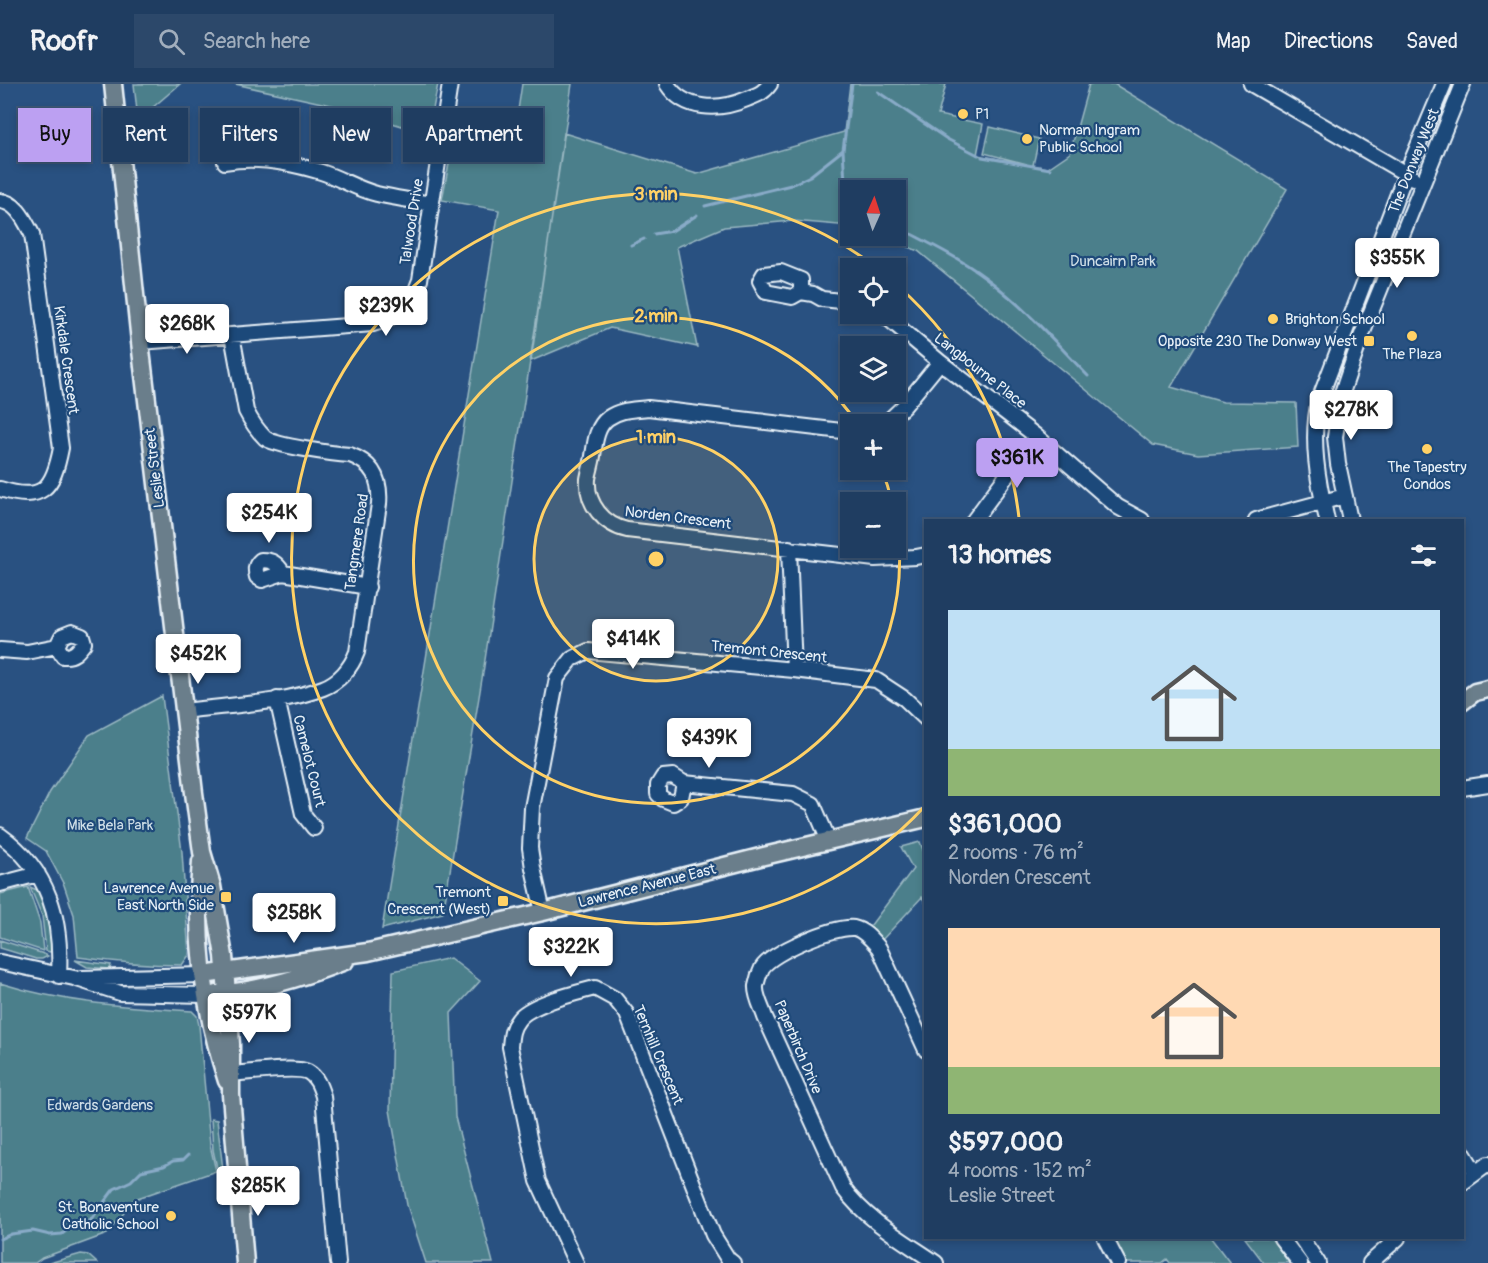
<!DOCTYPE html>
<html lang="en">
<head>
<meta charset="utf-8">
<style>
  :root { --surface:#1f3d61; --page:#2c486a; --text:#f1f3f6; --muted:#a1aebd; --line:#3c5676; --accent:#bca0f2 }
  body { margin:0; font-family:Pangolin,sans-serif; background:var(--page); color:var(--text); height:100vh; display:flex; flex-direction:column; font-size:22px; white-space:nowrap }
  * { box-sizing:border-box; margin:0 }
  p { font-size:20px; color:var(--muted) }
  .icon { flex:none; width:33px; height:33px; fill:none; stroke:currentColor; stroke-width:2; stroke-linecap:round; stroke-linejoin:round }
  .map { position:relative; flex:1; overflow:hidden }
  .side { position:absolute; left:924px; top:435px; width:540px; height:720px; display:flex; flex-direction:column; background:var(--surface); border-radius:0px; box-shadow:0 3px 9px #0003,0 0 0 2px var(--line) }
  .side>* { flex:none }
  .hud { position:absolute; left:18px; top:24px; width:570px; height:54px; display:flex; gap:12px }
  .needle { width:39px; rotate:3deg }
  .tools { position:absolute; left:840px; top:96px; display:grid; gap:12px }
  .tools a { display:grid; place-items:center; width:66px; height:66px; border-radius:0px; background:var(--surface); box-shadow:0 3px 9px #0003,0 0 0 2px var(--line); font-size:30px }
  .price { position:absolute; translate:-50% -51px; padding:0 14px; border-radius:6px; background:#fff; color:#222; font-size:20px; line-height:39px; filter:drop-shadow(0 2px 3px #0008) }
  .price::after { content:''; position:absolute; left:50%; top:36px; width:18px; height:14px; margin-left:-9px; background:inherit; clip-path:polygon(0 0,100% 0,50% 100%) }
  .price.on { background:var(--accent); color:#111 }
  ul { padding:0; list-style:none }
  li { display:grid; align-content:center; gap:12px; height:318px; padding:0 24px }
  li span { display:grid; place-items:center; height:186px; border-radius:0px; color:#555 }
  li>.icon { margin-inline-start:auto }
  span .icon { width:108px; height:108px; fill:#fffc; stroke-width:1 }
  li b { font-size:26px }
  h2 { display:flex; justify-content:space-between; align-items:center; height:72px; padding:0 24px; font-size:26px }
  .tag { padding:0 21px; border-radius:0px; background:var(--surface); box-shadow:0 3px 9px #0003,0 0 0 2px var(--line); font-size:21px; line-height:54px }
  .tag.on { background:var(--accent); color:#111 }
  header { display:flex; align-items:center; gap:36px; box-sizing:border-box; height:84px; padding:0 30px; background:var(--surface); border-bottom:2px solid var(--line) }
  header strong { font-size:28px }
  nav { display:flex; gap:33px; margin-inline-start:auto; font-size:21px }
  .search { width:420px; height:54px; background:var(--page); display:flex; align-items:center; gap:15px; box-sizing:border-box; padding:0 21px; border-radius:0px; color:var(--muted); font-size:22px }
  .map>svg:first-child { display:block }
</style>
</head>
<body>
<header>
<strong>Roofr</strong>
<div class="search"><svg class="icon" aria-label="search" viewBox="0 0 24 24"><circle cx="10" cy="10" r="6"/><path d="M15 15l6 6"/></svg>Search here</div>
<nav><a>Map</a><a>Directions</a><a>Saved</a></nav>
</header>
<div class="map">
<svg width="1488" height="1179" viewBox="0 0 1488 1179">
  <rect width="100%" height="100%" fill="#295181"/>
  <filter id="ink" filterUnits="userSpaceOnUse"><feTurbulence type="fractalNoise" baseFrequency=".0167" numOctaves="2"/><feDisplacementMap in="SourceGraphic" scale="12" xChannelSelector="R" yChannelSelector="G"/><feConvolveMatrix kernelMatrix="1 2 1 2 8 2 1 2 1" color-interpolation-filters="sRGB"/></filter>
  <g filter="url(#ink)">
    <path fill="#4c7f8b" stroke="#9ab8c2" stroke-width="1.5" d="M134,0h46l-42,36z
      M235,0h203l-10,50 -88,-27z
      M522,0h50l-89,589 -40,240 -61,16 117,-719 -57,-10 15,-79 58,9z
      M850,0h96l-8,31 45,9 -6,31 50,9 -43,-11 6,-26 49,12 -6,26 15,3 22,-15 19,-69h25l173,105 -116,198 52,15 73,1 2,44 -100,7 -45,-9 -235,-194 -37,-15h15v-46h-46v36l-57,-5 -69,6 -47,20 20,100 -87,-19 -79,33 33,-228 133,41 147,-42z
      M162,612l20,156 7,103 -7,10c-35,0 -69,-3 -104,-8l-4,-42 -10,-30 -18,-34 -19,-13 23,-46 39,-57z
      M920,758l5,13v47l-3,-5 -41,44 -13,-12 45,-60 -12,-22z
      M28,803l12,36 3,28 -43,-14v-43z
      M30,803l7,3c10,16 18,43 14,62l-5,-1 -4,-35z
      M0,856l44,14 4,2 -6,3h-6l-36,-11z
      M450,874l30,23 -29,32 4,104 38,146h-67l-19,-58 -17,-95 3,-139z
      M75,876l36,5 -1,4 -23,-2z
      M0,899c63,20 126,24 192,28l5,5 2,9 11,120 6,26 -81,28 -28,35 -65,24 -7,5h-35z
      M211,1035l6,1 8,66h-4l-8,-36z
      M1110,1154h101l19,25h-60l-3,-4 -5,4h-38z
      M1245,1154h26l18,25h-25z
      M81,1170l7,1 9,8h-48z"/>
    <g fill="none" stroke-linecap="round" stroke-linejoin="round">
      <path stroke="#89abc8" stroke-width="3" d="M878,8l69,47 31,16
        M982,73l68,12
        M845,98l-2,-32 9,-66
        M705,122l86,-21 19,-9 33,-26
        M896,142c34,18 69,34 99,59 34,27 63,60 93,91
        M654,150l18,-3 25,-16
        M631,161l13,-6
        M0,1155l11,-5 22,-3 17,4 12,-1 11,-8 17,-5 24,-32 17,-8 10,-10 23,-5 9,-5 10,-1 5,-5"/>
      <defs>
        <path id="minor" d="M667,0c17,27 52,27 80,15 10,-4 17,-6 23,-15
          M1251,0l162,94
          M225,78c30,-6 67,1 96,10 19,6 36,17 56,22 18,4 37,7 55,10
          M0,117c17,1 25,20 32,33l29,214c-8,42 -19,54 -61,41
          M801,208v-12l-20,-8 -17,2 -4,7 6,11 26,5 9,-5 12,2 9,5 28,3
          M883,230l57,48 96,74 82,71 24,13
          M140,258l233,-18c24,-6 39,-20 47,-44l30,-196
          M885,340l19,-18 36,-44
          M850,348l-202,-24c-15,2 -27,1 -40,10 -12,9 -13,25 -15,38 -1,8 -4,16 -5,23 -2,25 16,46 39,51l248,29 41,-2 10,-2
          M974,436l62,-84
          M1256,436l89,-24
          M1327,436c-9,-38 -17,-80 -8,-120l82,-214 43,-102
          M1350,436l-12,-56 -3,-27 7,-44 19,-56 102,-253
          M789,464l5,122
          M283,489l-21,7 -5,-3c-2,-8 -2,-12 4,-17 11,0 16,3 22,13l85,14
          M72,548l10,4 2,7c-6,8 -10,14 -21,13l-6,-10 5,-10z
          M0,566l27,2 30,-6
          M277,615l26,115 11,14
          M184,627c44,-6 98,-7 139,-23 16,-6 28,-20 34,-36l22,-148c2,-24 -6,-41 -29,-49 -15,-1 -75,-9 -85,-17 -8,-8 -14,-17 -19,-27l-14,-76
          M684,699l-3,15 -8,5 -10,-4 -5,-5v-9l5,-8 10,-1 11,7 109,11 20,10 16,37
          M1462,704l26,-4
          M0,751c49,35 62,83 59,141
          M0,800l38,-10
          M543,828l-10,-44 -3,-20 2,-40 25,-130 15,-19 16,-8 206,19 82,10 29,19 21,20
          M0,878l74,16 46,15 85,2
          M82,894l121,-3
          M926,966l-47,-102c-7,-8 -15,-18 -25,-20 -20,-2 -82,24 -92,40 -2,4 -5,13 -6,18 -1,9 6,22 9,31l78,171c23,32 61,53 93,75
          M231,990c16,-1 65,-8 77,-2 9,5 12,15 15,24l15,167
          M1462,1067l13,21
          M1462,1099l26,-19
          M1105,1154l13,25
          M1281,1154l19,25
          M1301,1154l17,25
          M576,1179l-38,-82 -28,-134c1,-10 1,-18 8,-27 11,-16 58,-27 77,-32l20,11 12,15 86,221 15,24 5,4
          M1370,1179l28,-25"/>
        <path id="major" d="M113,0l27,258 54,451 8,59 10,34 12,70 7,88v51l14,168
          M1462,618l13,-10 13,-3
          M201,777c-7,75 3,149 26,220
          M203,891l165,-23 175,-40 221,-56 162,-38
          M217,910c43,-3 87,-17 128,-33"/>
      </defs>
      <use href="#minor" stroke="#e8f1f8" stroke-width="18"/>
      <use href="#major" stroke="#e8f1f8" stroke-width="21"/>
      <use href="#minor" stroke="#1f4a7a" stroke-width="14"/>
      <use href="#major" stroke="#6b7e8b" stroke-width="16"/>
    </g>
  </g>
  <circle cx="656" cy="475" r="122" fill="#ffd166" fill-opacity=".12"/>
  <g fill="none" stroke="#ffd166" stroke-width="3">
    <circle cx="656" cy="475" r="122"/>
    <path d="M882 386A243 243 0 0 1 892 418M896 435A243 243 0 1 1 857 339"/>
    <path d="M925 722A365 365 0 1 1 876 183M898 202A365 365 0 0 1 1019 434"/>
  </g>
  <g fill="#ffd166" stroke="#1f4a7a" stroke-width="2">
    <circle cx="963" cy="30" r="6"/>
    <circle cx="1027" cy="55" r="6"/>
    <circle cx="1273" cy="235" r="6"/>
    <circle cx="1412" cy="252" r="6"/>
    <rect x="1363" y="251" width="12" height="12" rx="3"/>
    <circle cx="1427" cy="365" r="6"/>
    <rect x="220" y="807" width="12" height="12" rx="3"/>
    <rect x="497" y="811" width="12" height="12" rx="3"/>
    <circle cx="171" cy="1132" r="6"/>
  </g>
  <g text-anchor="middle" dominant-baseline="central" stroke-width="4.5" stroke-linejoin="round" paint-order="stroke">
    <g font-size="15" fill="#e8f1f8" stroke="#1f4a7a" text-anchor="end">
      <text x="975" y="30" text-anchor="start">P1</text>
      <text x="1039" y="46" text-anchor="start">Norman Ingram<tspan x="1039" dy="17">Public School</tspan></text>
      <text x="1285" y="235" text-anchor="start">Brighton School</text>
      <text x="1357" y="257">Opposite 230 The Donway West</text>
      <text x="1412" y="270" text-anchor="middle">The Plaza</text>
      <text x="1427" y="383" text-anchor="middle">The Tapestry<tspan x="1427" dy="17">Condos</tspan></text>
      <text x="214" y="804">Lawrence Avenue<tspan x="214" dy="17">East North Side</tspan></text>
      <text x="491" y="808">Tremont<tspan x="491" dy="17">Crescent (West)</tspan></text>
      <text x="159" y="1123">St. Bonaventure<tspan x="159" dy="17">Catholic School</tspan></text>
    </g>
    <g font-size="15" fill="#e8f1f8" stroke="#1f4a7a">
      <text transform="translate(1414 77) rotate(-68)">The Donway West</text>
      <text transform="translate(412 138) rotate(-81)">Talwood Drive</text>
      <text transform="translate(66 276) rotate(82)">Kirkdale Crescent</text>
      <text transform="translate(980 287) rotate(38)">Langbourne Place</text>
      <text transform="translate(155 384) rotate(-97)">Leslie Street</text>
      <text transform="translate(678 434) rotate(7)">Norden Crescent</text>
      <text transform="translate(357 458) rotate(-82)">Tangmere Road</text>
      <text transform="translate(769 568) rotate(6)">Tremont Crescent</text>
      <text transform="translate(309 677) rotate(76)">Camelot Court</text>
      <text transform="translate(647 802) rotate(-14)">Lawrence Avenue East</text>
      <text transform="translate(798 963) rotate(67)">Paperbirch Drive</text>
      <text transform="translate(658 971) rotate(67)">Ternhill Crescent</text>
    </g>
    <g font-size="15" fill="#d1e0e8" stroke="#1f4a7a">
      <text x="1113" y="177">Duncairn Park</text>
      <text x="110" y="741">Mike Bela Park</text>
      <text x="100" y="1021">Edwards Gardens</text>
    </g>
  </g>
  <circle cx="656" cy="475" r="9" fill="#ffd166" stroke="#1f4a7a" stroke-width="3"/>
  <g font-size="18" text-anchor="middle" font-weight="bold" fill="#ffd166" stroke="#1f4a7a" stroke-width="4.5" stroke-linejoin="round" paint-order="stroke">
    <text x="656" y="116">3 min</text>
    <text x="656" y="238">2 min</text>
    <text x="656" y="359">1 min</text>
  </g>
</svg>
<div class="tools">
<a><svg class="needle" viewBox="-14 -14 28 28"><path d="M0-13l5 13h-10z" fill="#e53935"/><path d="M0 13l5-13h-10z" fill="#a1aebd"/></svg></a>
<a><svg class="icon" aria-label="locate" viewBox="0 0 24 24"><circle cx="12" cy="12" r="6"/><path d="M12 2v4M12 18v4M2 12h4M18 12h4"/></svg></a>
<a><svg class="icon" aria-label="layers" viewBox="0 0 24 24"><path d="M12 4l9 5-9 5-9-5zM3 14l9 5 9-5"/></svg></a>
<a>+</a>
<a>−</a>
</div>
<b class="price" style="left:1397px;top:205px">$355K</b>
<b class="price" style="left:386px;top:253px">$239K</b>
<b class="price" style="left:187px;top:271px">$268K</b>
<b class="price" style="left:1351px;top:357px">$278K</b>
<b class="price on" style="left:1017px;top:405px">$361K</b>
<b class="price" style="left:269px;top:460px">$254K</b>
<b class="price" style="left:633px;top:586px">$414K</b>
<b class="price" style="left:198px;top:601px">$452K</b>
<b class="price" style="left:709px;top:685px">$439K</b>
<b class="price" style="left:294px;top:860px">$258K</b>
<b class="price" style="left:571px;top:894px">$322K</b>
<b class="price" style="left:249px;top:960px">$597K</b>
<b class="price" style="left:258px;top:1133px">$285K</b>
<div class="hud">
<a class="tag on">Buy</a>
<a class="tag">Rent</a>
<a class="tag">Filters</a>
<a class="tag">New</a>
<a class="tag">Apartment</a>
</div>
<section class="side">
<h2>13 homes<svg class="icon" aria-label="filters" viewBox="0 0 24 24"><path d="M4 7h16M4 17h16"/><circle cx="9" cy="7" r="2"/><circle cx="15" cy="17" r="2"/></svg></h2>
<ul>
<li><span style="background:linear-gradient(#bfe0f5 75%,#8fb573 0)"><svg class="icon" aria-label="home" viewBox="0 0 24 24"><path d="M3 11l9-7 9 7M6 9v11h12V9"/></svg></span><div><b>$361,000</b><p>2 rooms · 76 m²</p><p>Norden Crescent</p></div></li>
<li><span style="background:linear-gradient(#ffd9b3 75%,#8fb573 0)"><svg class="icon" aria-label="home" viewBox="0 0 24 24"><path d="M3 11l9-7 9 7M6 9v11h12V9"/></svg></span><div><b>$597,000</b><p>4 rooms · 152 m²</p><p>Leslie Street</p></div></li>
</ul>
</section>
</div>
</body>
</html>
